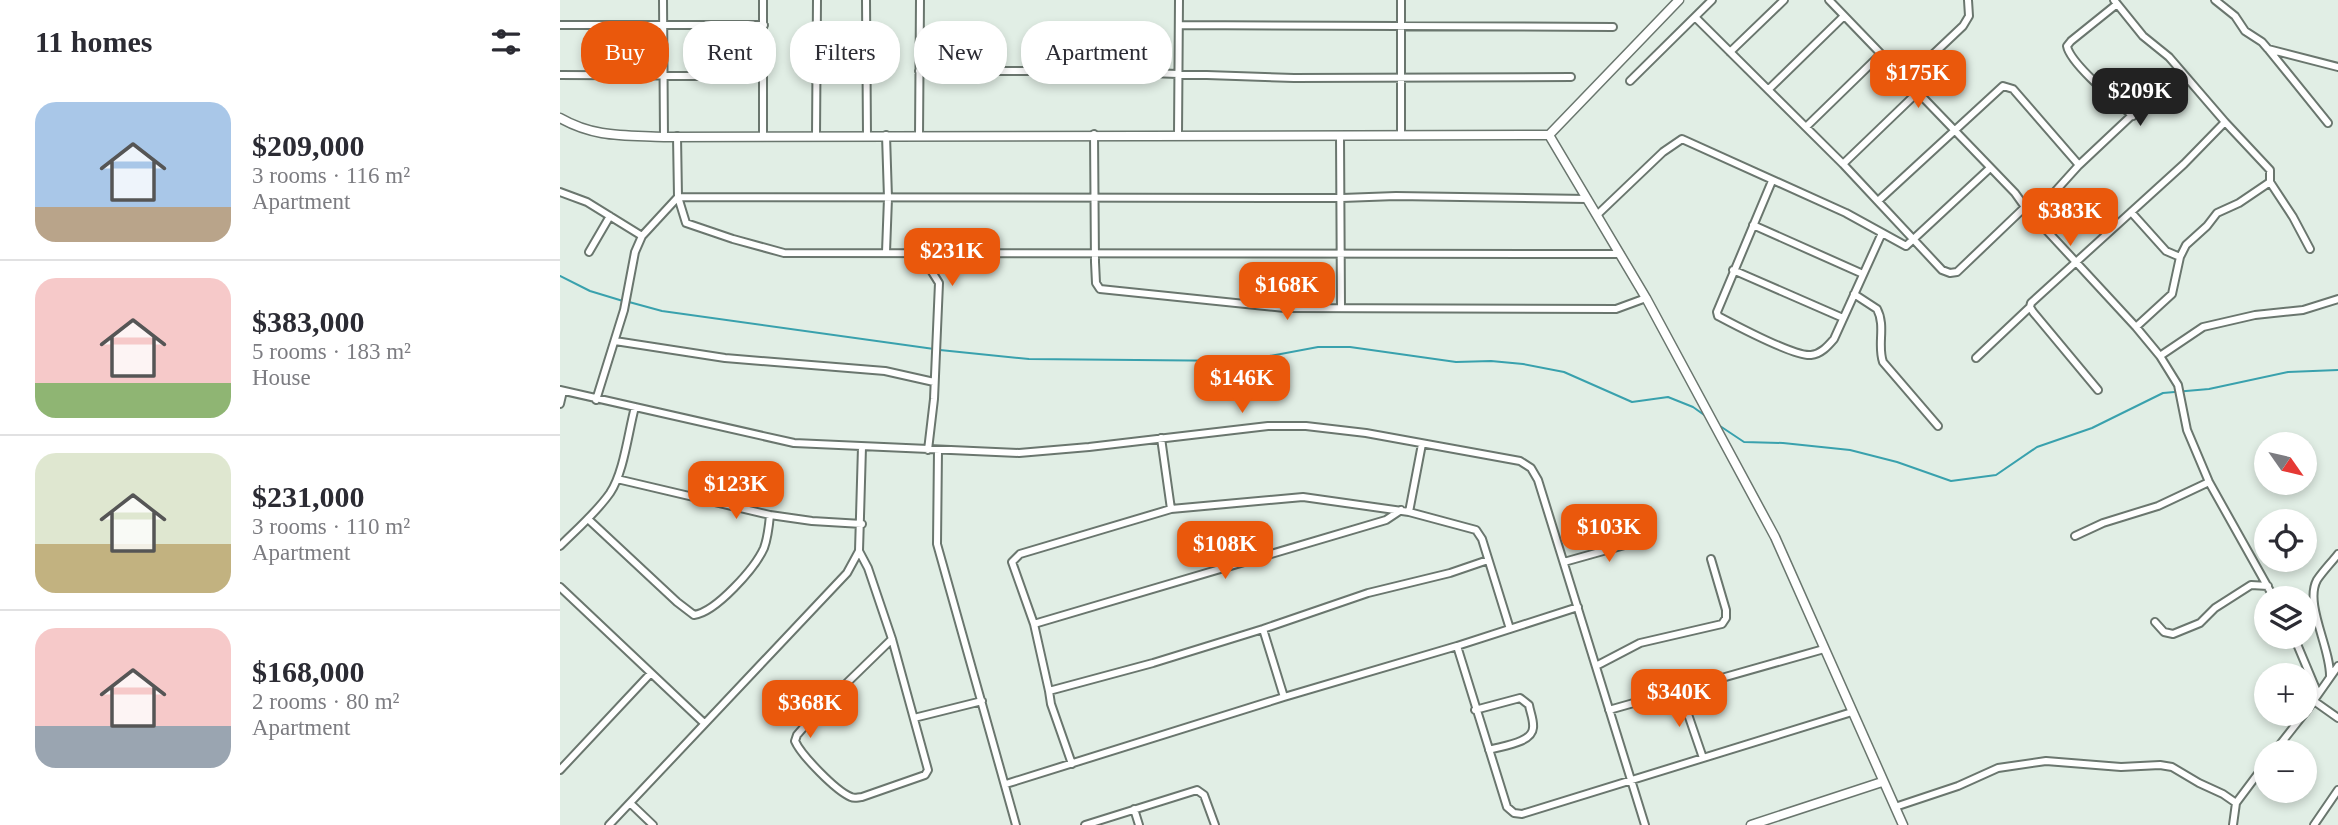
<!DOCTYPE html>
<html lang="en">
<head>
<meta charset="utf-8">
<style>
  :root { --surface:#fff; --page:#f2f2f3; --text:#2b2b33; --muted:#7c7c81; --line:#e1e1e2; --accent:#ea580c }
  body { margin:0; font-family:Georgia,serif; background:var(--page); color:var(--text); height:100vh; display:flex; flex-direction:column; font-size:26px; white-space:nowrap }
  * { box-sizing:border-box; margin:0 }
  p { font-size:23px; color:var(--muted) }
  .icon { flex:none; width:38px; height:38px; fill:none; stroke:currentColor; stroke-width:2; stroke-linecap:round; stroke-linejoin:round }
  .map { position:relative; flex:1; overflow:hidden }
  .side { display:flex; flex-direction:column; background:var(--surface); width:560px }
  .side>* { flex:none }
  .banner { position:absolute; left:21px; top:21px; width:665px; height:63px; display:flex; gap:14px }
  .needle { width:46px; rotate:124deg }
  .fabs { position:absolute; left:1694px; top:432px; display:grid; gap:14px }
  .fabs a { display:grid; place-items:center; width:63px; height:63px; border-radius:50%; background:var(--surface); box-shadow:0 4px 10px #0003; font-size:35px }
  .price { position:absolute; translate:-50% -60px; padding:0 16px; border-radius:14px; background:var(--accent); color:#fff; font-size:23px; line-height:46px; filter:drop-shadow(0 2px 4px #0008) }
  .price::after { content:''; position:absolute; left:50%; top:42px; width:21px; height:16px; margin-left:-10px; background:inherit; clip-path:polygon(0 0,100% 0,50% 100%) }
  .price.current { background:#222; color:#fff }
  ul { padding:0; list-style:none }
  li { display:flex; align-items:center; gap:21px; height:175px; padding:0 35px }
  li+li { border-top:2px solid var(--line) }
  li span { display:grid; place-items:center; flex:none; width:196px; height:140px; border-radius:21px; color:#555 }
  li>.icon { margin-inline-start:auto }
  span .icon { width:84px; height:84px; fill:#fffc; stroke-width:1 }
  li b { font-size:30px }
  h2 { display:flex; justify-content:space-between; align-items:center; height:84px; padding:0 35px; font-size:30px }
  .tag { padding:0 24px; border-radius:28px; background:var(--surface); box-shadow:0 4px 10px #0003; font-size:24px; line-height:63px }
  .tag.current { background:var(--accent); color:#fff }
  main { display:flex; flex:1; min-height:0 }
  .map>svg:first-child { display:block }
</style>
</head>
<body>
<main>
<section class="side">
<h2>11 homes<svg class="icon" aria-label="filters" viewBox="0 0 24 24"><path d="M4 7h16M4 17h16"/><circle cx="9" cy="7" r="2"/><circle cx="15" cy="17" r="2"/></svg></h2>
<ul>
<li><span style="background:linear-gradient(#a9c7e8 75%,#b9a48a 0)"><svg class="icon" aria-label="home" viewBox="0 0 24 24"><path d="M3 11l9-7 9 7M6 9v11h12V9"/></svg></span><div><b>$209,000</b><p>3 rooms · 116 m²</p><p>Apartment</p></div></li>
<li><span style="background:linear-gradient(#f6c9c9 75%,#8fb573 0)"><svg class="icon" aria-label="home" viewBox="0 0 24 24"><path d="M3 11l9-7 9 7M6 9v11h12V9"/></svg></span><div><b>$383,000</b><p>5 rooms · 183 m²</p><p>House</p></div></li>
<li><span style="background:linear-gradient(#dfe7d0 65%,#c2b280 0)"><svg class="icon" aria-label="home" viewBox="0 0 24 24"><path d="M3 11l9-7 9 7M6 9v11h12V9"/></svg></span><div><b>$231,000</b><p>3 rooms · 110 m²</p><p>Apartment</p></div></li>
<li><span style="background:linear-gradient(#f6c9c9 70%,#9aa5b1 0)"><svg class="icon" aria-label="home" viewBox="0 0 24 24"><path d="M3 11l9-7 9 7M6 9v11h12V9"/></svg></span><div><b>$168,000</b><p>2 rooms · 80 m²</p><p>Apartment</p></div></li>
</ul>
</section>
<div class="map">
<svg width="1778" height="825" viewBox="0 0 1778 825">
  <rect width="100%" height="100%" fill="#e1eee5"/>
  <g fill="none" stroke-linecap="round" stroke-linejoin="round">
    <path stroke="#39a1ad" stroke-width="2" d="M0,276l30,15 33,10
      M69,302l33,9 272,38
      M380,350l89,9 214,2 75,-14h32l106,15 35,-1 32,3 41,8 68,30 36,-5 25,10 14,10
      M1157,424l27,18 39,1 67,7 47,12 54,19 45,-6 41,-28 55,-19 71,-35 46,-4 79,-17 50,-2"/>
    <defs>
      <path id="minor" d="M103,0l1,137
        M203,0v135
        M306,0l1,135
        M841,0v135
        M1269,0l186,193 10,14 111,120 24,29 18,29 9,45 22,52 65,116
        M1554,0l29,36 26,21 56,65 45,48v12l-31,21 -22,10 -10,13 -21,19 -6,12 -8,37 -36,33
        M1655,0l20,16 10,15 17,11 6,7 70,18
        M1557,4l-46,37 -4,5c3,18 51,57 66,70
        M1135,17l148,147 99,106 8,3 7,-1 68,-65
        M0,25h204
        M619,25l434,2
        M1709,50l59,73
        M1170,52l54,-52
        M359,71h172l203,7 277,-1
        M0,75l203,1
        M39,75v-50
        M1347,79l56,-53 6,-10 -1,-16
        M1070,81l82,-81
        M1209,89l75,-73
        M1246,127l75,-73
        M534,134l1,128 1,21 4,6 185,19 331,1 30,-11
        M618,134l1,-134
        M117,136l1,61 8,26 47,16 51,14 836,1
        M256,136l1,-136
        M359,136l1,-136
        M780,136l1,172
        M1283,164l76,-73
        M1519,165l101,-95
        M1212,181l-55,131 1,4c17,9 77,41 93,39 10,-1 17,-9 23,-16l48,-106
        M1710,182l23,35 17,32
        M0,192l27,10 55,34
        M1318,201l125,-115 10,3 66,76 -28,31 -20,17
        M1571,212l35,39 14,6
        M1037,215l66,-63 19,-13 164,74 60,33 84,-78
        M1193,225l110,49
        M29,252l21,-36
        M326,252l2,-54 -2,-63
        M352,254l17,13 10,16 -5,116 -6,51
        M1173,270l110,48
        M1294,294l23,15c9,17 0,36 6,53l55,64
        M55,341l110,17 160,13 49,11
        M1600,356l43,-29 52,-12 48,-5 35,-11
        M1416,358l54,-51
        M0,390l234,53 225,10 70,-6 179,-21h38l60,7 154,28 11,7 7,12 107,345
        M1538,390l-65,-78 -3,-5 1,-4 153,-139 41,-42
        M36,400l28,-90 11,-58 7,-16 36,-39 664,1 54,-2 191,3
        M0,404l3,-13
        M601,438l10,71
        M378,450l-1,94 79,281
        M57,479l153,36 42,6 50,3
        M849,512l13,-68
        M28,519l89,83 17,13c22,-3 61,-47 70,-67 4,-11 5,-22 6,-33
        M1515,536l28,-13 55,-17 51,-24
        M0,546c17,-17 36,-33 50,-53 14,-21 18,-60 25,-86
        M299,551l9,17 24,71 36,131 -3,5 -63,22c-4,0 -7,2 -11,0 -15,-6 -50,-42 -56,-56l2,-6 20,-23 75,-73
        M928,560l-38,13 -82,20 -105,36 -110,34 -104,28 -15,-67 -22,-62 8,-8 151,-45 132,-12 106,15 67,18 6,9 28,90
        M1004,562l82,-23
        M0,587l144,136
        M1018,607l-121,39 50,161 7,6 8,1 330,-102
        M1595,622l9,10 9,2 27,-11 15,-15 36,-23 17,1
        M474,624l352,-104 15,-10
        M703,629l21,68
        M1734,637l24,57
        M1036,666l44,-23 82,-19 4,-6v-8l-15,-51
        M1770,677c1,-29 -26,-73 -13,-97 6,-9 14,-17 21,-26
        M489,691l2,13 21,60
        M1120,691l23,67
        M1754,701l24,17
        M915,710l45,-12 9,7c1,7 5,15 4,23 -1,15 -32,18 -44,22
        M1049,710l215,-61
        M1745,713l33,-47
        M354,718l68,-17
        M1714,752l30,-38
        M0,770l91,-97
        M446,784l278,-87 173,-51
        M70,803l23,22
        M1335,807l63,-21 40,-18 48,-7 75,6 39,-2 12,2 27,16 24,11 13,9
        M574,809l5,16
        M49,825l238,-252 12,-22 3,-104
        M525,825l112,-35 7,5 11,30
        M1673,825l3,-22 30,-40
        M1754,825l24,-35"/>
      <path id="tertiary" d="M0,118c35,20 65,17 104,19l885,-2 130,-135
        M989,135l97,163 129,239 128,288
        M1191,825l131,-43"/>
    </defs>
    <use href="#minor" stroke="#6a766e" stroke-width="10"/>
    <use href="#tertiary" stroke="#6a766e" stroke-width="11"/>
    <use href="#minor" stroke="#fff" stroke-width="6"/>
    <use href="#tertiary" stroke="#fff" stroke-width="8"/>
  </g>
</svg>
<div class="fabs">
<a><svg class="needle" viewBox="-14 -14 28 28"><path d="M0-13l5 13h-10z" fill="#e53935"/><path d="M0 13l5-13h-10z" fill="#7c7c81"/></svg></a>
<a><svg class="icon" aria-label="locate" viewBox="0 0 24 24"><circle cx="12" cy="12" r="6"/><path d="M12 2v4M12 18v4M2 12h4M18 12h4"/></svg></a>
<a><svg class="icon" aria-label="layers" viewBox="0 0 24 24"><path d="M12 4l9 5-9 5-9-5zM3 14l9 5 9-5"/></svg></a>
<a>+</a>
<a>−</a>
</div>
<b class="price" style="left:1358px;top:110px">$175K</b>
<b class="price current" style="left:1580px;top:128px">$209K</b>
<b class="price" style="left:1510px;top:248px">$383K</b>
<b class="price" style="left:392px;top:288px">$231K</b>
<b class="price" style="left:727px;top:322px">$168K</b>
<b class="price" style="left:682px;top:415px">$146K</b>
<b class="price" style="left:176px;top:521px">$123K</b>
<b class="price" style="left:1049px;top:564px">$103K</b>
<b class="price" style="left:665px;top:581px">$108K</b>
<b class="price" style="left:1119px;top:729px">$340K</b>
<b class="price" style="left:250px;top:740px">$368K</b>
<div class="banner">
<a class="tag current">Buy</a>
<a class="tag">Rent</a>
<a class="tag">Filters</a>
<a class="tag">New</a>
<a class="tag">Apartment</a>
</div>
</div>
</main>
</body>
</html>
